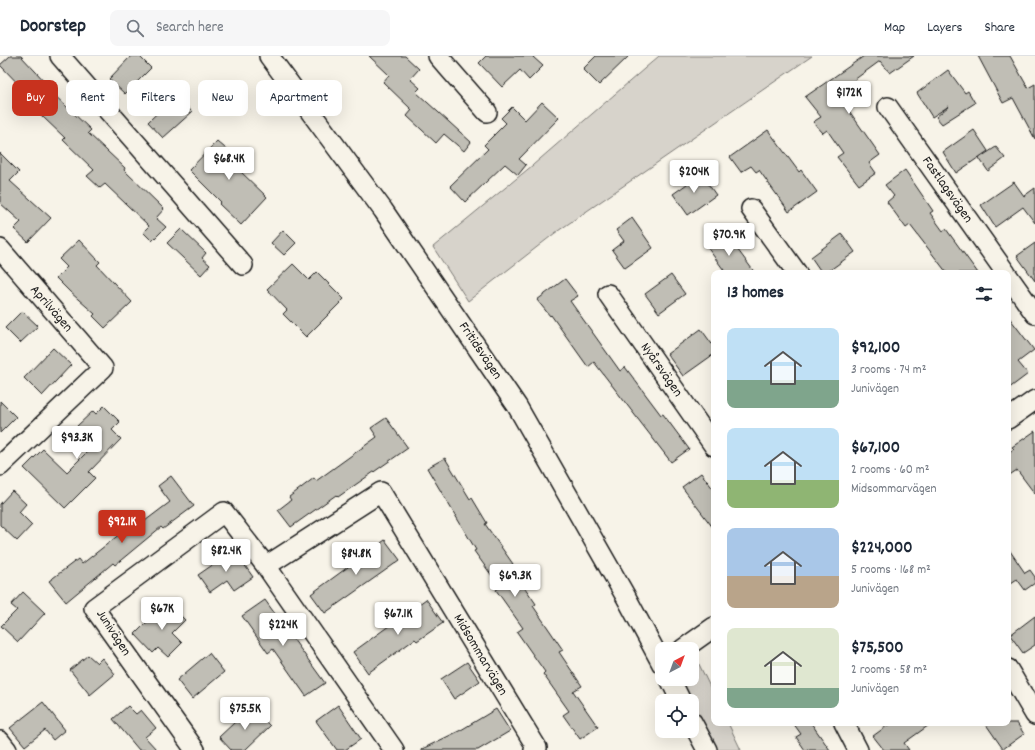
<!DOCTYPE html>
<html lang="en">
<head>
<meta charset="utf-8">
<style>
  :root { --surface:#fff; --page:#f6f6f7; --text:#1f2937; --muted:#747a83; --line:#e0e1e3; --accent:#c8321e }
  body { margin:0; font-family:Dekko,sans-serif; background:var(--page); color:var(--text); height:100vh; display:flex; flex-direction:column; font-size:15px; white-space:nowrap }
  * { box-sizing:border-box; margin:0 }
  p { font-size:13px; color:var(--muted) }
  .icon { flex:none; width:22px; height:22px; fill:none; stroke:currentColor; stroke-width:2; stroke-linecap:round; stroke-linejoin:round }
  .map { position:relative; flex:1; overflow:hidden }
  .side { position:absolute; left:711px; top:214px; width:300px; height:456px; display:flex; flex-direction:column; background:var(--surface); border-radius:8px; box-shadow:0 4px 16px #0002 }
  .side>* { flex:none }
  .hud { position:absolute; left:12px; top:24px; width:380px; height:36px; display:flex; gap:8px }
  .needle { width:26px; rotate:41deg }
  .buttons { position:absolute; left:655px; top:586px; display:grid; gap:8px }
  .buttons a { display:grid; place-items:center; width:44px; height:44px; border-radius:8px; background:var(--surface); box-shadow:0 4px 16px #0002; font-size:20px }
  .price { position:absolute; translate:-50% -34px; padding:0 9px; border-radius:4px; background:#fff; color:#222; font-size:13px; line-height:26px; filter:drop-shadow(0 1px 2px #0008) }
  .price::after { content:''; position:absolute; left:50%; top:24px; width:12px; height:9px; margin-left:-6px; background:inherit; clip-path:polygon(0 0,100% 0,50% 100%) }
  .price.current { background:var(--accent); color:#fff }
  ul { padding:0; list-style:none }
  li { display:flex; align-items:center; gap:12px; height:100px; padding:0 16px }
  li span { display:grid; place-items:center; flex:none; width:112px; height:80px; border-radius:8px; color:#555 }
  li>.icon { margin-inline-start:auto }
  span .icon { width:48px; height:48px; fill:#fffc; stroke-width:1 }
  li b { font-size:17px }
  h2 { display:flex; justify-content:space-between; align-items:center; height:48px; padding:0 16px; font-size:17px }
  .chip { padding:0 14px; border-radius:8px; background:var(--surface); box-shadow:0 4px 16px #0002; font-size:14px; line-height:36px }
  .chip.current { background:var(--accent); color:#fff }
  header { display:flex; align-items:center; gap:24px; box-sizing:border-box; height:56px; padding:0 20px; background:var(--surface); border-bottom:1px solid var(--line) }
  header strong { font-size:19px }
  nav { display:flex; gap:22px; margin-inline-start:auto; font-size:14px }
  .search { width:280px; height:36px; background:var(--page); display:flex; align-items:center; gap:10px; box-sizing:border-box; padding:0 14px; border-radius:8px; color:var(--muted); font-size:15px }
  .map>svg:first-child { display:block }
</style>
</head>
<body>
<header>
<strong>Doorstep</strong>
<div class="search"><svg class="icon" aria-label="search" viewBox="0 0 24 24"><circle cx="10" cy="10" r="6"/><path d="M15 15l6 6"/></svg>Search here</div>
<nav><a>Map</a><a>Layers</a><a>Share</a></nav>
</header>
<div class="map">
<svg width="1035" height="694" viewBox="0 0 1035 694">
  <rect width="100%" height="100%" fill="#f7f3e8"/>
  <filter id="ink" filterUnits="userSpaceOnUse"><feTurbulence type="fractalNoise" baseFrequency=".025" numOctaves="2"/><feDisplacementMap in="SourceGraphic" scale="8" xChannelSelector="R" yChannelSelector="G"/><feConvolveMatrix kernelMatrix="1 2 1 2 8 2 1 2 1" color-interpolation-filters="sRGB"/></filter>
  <g filter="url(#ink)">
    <path fill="#d7d3cb" stroke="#7a7874" d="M659,0h153l-257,177 -87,68 -35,-54 100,-82z
      M694,598l20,41v28h14l13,27h-26l-23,-44v-5h-3l-6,-17v-5h9v-22z"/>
    <path fill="#c0beb5" stroke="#1c1c1c" d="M10,0h11l28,30 -2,2 44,42 -3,3 37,35 -1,2 40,39 -8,9 10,9 -14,14 -9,-9 6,-6 -44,-42 -5,4 -13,-12 7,-6 -31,-30 2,-2 -44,-42 5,-4 -26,-27z
      M131,0h8l12,12 -26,26 -16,-15z
      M369,0h36l14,13 -9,10 10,9 -4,4 55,50 -7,9 -20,-17 -8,9 -29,-27 5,-6 -29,-28 6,-7z
      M486,0h48l-1,1 10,9 -14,14 -9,-10 -18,17 -23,-24z
      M596,0h33l-30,29 -16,-16z
      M864,0h50l-24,17 -10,-12 -26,19 10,13 -19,12 35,50 -11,8 7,10 -17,12 -22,-28 6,-4 -16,-23 -4,3 -10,-11 8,-5 -16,-20z
      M978,0h32l18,32 7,-4v55l-22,-41 -10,5z
      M948,14l17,23 3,-2 7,12 -33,21 -6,-7 13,-11 -17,11 -15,-24z
      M176,39l16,17 -29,26 -15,-16z
      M542,46l17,16 -40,41 7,6 -8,10 -13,-11 -40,38 -15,-16 38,-37 -4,-4 22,-22 -5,-5 11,-11 13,13z
      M768,74l31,42 2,-2 16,22 -28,20 -30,-42 -3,2 -5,-6 -10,6 -11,-15z
      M974,74l14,21 -32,22 -13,-21z
      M217,85l17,15 8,-8 10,9 -13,13 28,27 -26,28 -22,-21 2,-2 -32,-32z
      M996,91l9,11 -17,13 -9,-13z
      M0,97l19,19 -9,9 41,37 -23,24 -14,-13 7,-7 -21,-19z
      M905,114l28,41 -3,2 13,18 3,-2 32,44h-31l-37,-48 -4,3 -19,-26 7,-6 -9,-11z
      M701,118l15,21 -28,20 -15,-21z
      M1014,126l10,14 11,-8v35l-12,-16 -28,20 -14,-22z
      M632,162l21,30 -28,20 -13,-18 12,-9 -8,-11z
      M181,173l25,24 -4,5 8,7 -9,10 -34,-32z
      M283,174l13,13 -12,12 -13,-12z
      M726,178l29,39h-29l-19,-26z
      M842,178l13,18 -29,21h-4l-11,-16z
      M79,184l21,22 -3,3 35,37 -27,26 -12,-12 2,-2 -25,-22 -14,-14 11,-11 -8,-8z
      M1035,187v38l-18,-25z
      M293,208l16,16 8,-8 27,27 -38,38 -23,-23 4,-4 -20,-21z
      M671,219l14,19 -26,19 -14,-19z
      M565,223l13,17 -8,5 50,70 5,-4 36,48 2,-1 26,35 -18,13 -77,-100 -6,5 -37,-52 -1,1 -13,-16z
      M22,255l16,15 -18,17 -15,-15z
      M1008,260l26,34 -16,12 10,12 -20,15z
      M701,273l13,18v7l-31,22 -16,-22z
      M53,292l18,17 -29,31 -18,-18z
      M0,345l16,16 -16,16z
      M104,350l16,16 -8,8 9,9 -32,33 6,6 -30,30 -41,-40 19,-19 24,23 28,-28 -18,-18 16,-15 3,3z
      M386,362l22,30 -70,49 -2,-2 -45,32 -13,-17 13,-10 -2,-3 25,-19 2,3 61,-44 -6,-9z
      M1035,375v63l-18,-24 -9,6v-23l6,-4 -2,-2z
      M445,402l25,41 2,-1 15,25 -2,1 28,40 -3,2 26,38 -3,2 30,44 -4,2 23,34 -9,5 25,36 -18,12 -17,-24 6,-4 -26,-37 2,-2 -28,-40 6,-4 -27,-38 4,-3 -26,-36 2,-1 -49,-82z
      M701,417l13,17v39l-32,-42z
      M171,420l23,30 -31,23 -2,-2 -46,38 -2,-2 -47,39 -17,-21 29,-22 4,5 48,-38 3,4 37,-28 -12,-16z
      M12,435l14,13 -7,8 13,13 -15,16 -17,-16v-21z
      M385,484l15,20 -75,53 -14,-19z
      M1008,492l17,25 5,-3 5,7v6l-10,7 -8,-11 -9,6z
      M234,494l19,27 -19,13 -7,-10 -17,12 -12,-17z
      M23,536l22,21 -27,29 -17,-16 16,-16 -6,-5z
      M426,543l17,24 -26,18 -2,-2 -47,34 -15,-21z
      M265,544l60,83 -19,13 -33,-47 -5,4 -26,-37z
      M167,546l18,18 -13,13 10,10 -14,14 -10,-9 -5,5 -18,-19z
      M1035,560v29l-12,8 -13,-18z
      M209,597l15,19 -32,27 -15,-19z
      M88,599l9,8 5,-5 13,16 -25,21 -20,-25z
      M467,606l13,19 -26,18 -13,-20z
      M43,646l22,28 -12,10 -8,-10 -20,16 -15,-18z
      M338,649l23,34 -16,11h-8l-21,-29z
      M128,650l8,8 5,-4 15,18 -11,9 12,13h-18l-26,-31z
      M251,651l19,19 -25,24h-14l-12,-13z
      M496,653l14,22 -32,19h-58l41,-20z
      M793,667h18l19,27h-25l-9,-13 5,-3z
      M891,667h41l-28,20 5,7h-25l-11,-14z
      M985,667h32l7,11 -21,15z"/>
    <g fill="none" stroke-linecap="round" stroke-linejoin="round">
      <defs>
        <path id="minor" d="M60,0l183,209
          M269,0l114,154 134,196 109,191 36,67
          M438,0l49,56
          M888,51l118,166
          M751,153l46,64
          M0,193l103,119 -103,98
          M1008,220l27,38
          M608,238l106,152
          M1008,363l27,-19
          M266,510l115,-74 156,256 -3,2
          M683,593l31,-22
          M1008,613l27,46
          M670,623l11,22
          M692,666l15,28
          M844,667l14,27
          M0,685l7,9
          M195,694l-101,-142 130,-96 42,54 128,184"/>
      </defs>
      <use href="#minor" stroke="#1c1c1c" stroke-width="22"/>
      <use href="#minor" stroke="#f7f3e8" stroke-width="19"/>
    </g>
  </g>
  <g text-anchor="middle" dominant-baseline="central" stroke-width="3" stroke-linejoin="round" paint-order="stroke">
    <g font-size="14" fill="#1c1c1c" stroke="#f7f3e8">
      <text transform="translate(947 134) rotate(55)">Fastlagsvägen</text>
      <text transform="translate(51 253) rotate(49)">Aprilvägen</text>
      <text transform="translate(480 295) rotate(56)">Fritidsvägen</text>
      <text transform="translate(661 314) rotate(55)">Nyårsvägen</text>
      <text transform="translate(113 577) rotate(57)">Junivägen</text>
      <text transform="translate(480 599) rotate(59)">Midsommarvägen</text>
    </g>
  </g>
</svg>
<div class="buttons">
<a><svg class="needle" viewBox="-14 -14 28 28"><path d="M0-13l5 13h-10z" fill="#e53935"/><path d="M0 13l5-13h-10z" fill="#747a83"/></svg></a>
<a><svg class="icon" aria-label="locate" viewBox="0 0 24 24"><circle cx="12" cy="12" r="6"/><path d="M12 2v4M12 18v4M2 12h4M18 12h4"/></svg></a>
</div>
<b class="price" style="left:849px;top:59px">$172K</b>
<b class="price" style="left:229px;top:125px">$68.4K</b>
<b class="price" style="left:694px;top:138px">$204K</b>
<b class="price" style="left:729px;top:201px">$70.9K</b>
<b class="price" style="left:77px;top:404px">$93.3K</b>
<b class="price current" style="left:122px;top:488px">$92.1K</b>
<b class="price" style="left:226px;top:517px">$82.4K</b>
<b class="price" style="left:356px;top:520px">$84.8K</b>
<b class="price" style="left:515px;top:542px">$69.3K</b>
<b class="price" style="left:162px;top:575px">$67K</b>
<b class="price" style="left:398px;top:580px">$67.1K</b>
<b class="price" style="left:283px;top:591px">$224K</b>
<b class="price" style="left:245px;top:675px">$75.5K</b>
<div class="hud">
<a class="chip current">Buy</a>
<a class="chip">Rent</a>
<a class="chip">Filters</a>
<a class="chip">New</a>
<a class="chip">Apartment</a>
</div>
<section class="side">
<h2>13 homes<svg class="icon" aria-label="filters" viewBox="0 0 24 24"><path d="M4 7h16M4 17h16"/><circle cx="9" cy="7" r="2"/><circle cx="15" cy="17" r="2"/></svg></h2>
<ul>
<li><span style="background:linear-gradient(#bfe0f5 65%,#7fa58c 0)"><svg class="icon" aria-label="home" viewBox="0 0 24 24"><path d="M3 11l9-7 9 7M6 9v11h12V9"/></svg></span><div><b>$92,100</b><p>3 rooms · 74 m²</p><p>Junivägen</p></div></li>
<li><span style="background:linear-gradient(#bfe0f5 65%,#8fb573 0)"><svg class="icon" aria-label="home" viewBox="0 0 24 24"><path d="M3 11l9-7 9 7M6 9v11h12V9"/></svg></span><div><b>$67,100</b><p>2 rooms · 60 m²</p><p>Midsommarvägen</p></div></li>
<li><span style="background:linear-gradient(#a9c7e8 60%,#b9a48a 0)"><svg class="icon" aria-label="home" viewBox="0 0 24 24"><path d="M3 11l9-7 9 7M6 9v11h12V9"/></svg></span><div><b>$224,000</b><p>5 rooms · 168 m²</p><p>Junivägen</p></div></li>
<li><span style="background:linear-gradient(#dfe7d0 75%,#7fa58c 0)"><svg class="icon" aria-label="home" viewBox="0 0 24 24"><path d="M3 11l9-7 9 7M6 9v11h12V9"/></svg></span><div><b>$75,500</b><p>2 rooms · 58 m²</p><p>Junivägen</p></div></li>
</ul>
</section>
</div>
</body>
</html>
